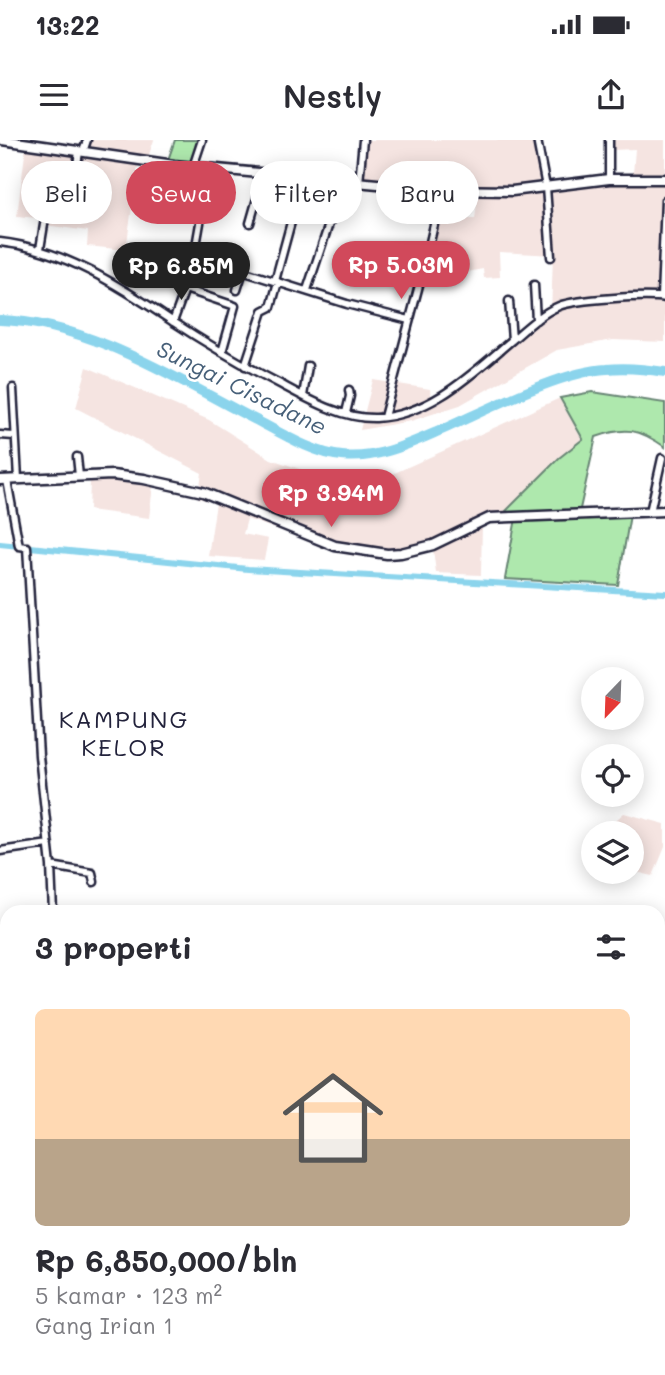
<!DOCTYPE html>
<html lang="id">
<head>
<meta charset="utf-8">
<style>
  :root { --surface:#fff; --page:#f2f2f3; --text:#2b2b33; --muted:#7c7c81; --accent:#d1495b }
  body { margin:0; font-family:Mali,sans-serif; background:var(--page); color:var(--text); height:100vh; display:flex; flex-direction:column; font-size:26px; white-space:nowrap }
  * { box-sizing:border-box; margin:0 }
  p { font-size:23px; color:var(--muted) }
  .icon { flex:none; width:38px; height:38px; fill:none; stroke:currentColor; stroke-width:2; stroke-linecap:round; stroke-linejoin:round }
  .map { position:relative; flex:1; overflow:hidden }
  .sheet { position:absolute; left:0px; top:765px; width:665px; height:471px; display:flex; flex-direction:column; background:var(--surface); border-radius:21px 21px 0 0; box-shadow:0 4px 18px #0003 }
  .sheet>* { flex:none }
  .hud { position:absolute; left:21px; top:21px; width:623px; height:63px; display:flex; gap:14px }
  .needle { width:46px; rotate:203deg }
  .controls { position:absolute; left:581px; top:527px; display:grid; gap:14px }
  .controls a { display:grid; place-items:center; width:63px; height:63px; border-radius:50%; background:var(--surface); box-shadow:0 4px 18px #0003; font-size:35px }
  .price { position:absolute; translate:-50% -60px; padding:0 16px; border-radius:24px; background:var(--accent); color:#fff; font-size:23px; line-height:46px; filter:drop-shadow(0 2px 4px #0008) }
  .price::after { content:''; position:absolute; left:50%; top:42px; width:21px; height:16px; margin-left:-10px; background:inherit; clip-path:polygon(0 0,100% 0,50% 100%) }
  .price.on { background:#222; color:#fff }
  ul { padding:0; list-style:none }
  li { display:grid; align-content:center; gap:14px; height:371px; padding:0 35px }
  li span { display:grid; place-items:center; height:217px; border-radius:10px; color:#555 }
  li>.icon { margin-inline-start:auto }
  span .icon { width:126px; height:126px; fill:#fffc; stroke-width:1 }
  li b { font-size:30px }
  h2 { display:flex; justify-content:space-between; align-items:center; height:84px; padding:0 35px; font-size:30px }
  .tag { padding:0 24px; border-radius:32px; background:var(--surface); box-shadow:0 4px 18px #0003; font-size:24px; line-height:63px }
  .tag.on { background:var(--accent); color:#fff }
  .status { display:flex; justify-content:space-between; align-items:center; height:49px; padding:0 35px; background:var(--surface); direction:ltr }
  .status svg { height:19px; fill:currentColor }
  header { display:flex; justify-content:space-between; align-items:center; height:91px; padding:0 35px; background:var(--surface); font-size:32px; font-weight:600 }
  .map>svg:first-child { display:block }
</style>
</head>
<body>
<div class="status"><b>13:22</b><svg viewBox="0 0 49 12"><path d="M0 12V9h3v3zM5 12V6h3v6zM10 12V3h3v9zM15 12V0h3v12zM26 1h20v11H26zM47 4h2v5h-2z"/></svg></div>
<header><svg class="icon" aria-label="menu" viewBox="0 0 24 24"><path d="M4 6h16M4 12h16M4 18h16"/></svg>Nestly<svg class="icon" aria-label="share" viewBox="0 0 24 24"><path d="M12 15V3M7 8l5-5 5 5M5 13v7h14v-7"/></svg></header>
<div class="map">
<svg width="665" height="1235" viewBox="0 0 665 1235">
  <rect width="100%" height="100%" fill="#fff"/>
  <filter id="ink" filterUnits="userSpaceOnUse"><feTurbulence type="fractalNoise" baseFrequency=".0143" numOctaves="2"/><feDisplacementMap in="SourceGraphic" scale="14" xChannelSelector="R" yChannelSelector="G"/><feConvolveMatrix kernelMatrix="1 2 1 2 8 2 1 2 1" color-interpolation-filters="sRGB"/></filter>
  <g filter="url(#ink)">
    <path fill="#f5e4e1" d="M12,0h30l40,7 3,-7h69l-8,23 -8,1 -12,86 -39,-4 1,-15 -43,-6 2,-6 -30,-3 9,-70z
      M366,0h171l10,42 86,-8 2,-25 -24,1 -1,-10h55v202l-52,-2 -56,10 -97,55 -49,16 -51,9 13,-50 57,9 1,10 19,-9 101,-76 2,-59 -54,-3 1,25 -16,1 -1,-9 -26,5 -30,-1 12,-54h36l3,-24 -63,-2 -4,29 -23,-8 6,-29 -30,-3z
      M87,227l122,53 62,39 57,20 49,2 183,-83 23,41 -24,19 -60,60 -17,6 -1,51 -45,-2 -3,-24 -31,8 -48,-1 -107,-37 -4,15 25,5 -4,21 -56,-4 8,-53 -18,-5 4,-25 -126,-65z
      M90,341h26l37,5 -4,32 -60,-8z
      M624,673l41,11v23l-12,29 -21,-5v-38h-31z"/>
    <path fill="#aee8ad" stroke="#688574" stroke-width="2" d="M175,0h28l-8,24 -27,-4z
      M592,252l73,11v44c-26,-18 -39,-21 -69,-10l-16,72h51l-13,76 -113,-6 11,-61h-17l60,-60 24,-19 -23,-41z"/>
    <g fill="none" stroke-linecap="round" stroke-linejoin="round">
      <path stroke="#8bd4ec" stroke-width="6" d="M0,404l248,25 417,24"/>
      <path stroke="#8bd4ec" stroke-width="10" d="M0,180c88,2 178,60 254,99 25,13 60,35 88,37 33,4 67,-12 97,-25 44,-19 121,-60 168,-62 19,-2 39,0 58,3"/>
      <defs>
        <path id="minor" d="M537,0l9,47 5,70
          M609,0v39
          M83,12l4,-12
          M193,27l9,-27
          M359,43l4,-43
          M167,70l7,-45
          M250,83l14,-49
          M0,102c63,7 120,44 172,79 35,23 73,45 110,64 28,15 61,34 94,33 55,-3 97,-45 136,-78 14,-12 30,-27 47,-34 17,-7 88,-11 106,-8
          M196,106l7,-40 3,-37
          M40,109l10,-61 23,3 6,-39
          M188,128l-3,21 50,17 -13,46
          M217,133l2,-8h4l124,39 62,16
          M275,141l28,-103
          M534,145l2,35
          M237,150l6,-19
          M307,150l36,-108
          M661,157l4,-97
          M509,161l3,39
          M173,182l12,-33
          M245,226l18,-55 8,-4 7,-25
          M13,248l5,91
          M303,256l5,-30
          M346,273l4,-17 -1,-6
          M384,277l43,-162 15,-65
          M0,295l14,1
          M77,317l2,19
          M7,340l12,66 8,1 12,209 12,110 2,46
          M650,372l12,-54
          M0,711l49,-7
          M51,726l41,7 2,9
          M658,848l7,2
          M0,886l7,-1
          M658,933l7,-35
          M658,945h7
          M658,989l7,2
          M658,1018l7,1
          M658,1123l7,2
          M0,1189l7,4
          M0,1234l3,1
          M34,1235l9,-7
          M598,1235l1,-7"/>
        <path id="tertiary" d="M2,0l172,25 268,25 70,1 97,-12h56
          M0,340l112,-5 32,4 59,13 132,54 52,8 14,-1 32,-8 56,-27 176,-7"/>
      </defs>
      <use href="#minor" stroke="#22223b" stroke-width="11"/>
      <use href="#tertiary" stroke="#22223b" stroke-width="13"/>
      <use href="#minor" stroke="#fff" stroke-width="6"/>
      <use href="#tertiary" stroke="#fff" stroke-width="8"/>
    </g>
  </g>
  <g text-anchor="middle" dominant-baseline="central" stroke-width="5" stroke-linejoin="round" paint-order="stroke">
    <g font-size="23" font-style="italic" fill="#476079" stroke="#fff">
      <text transform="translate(242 247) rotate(26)">Sungai Cisadane</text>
    </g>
    <g font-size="24" letter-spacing="2" fill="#22223b" stroke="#fff">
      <text x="124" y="578">KAMPUNG<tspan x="124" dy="28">KELOR</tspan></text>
    </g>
  </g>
</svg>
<div class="controls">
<a><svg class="needle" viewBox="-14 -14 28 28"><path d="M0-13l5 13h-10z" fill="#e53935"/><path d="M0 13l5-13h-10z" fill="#7c7c81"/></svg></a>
<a><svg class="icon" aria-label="locate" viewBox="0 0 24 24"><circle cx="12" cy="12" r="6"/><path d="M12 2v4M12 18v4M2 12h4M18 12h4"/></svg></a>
<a><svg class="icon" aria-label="layers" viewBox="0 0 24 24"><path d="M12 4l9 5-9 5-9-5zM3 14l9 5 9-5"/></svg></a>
</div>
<b class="price" style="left:401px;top:161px">Rp 5.03M</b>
<b class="price on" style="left:181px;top:162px">Rp 6.85M</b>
<b class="price" style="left:331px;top:389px">Rp 3.94M</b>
<div class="hud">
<a class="tag">Beli</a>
<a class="tag on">Sewa</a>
<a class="tag">Filter</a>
<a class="tag">Baru</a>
</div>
<section class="sheet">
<h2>3 properti<svg class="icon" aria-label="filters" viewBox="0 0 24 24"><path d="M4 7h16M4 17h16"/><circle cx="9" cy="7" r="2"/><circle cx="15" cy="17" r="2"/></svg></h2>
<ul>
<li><span style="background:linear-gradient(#ffd9b3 60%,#b9a48a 0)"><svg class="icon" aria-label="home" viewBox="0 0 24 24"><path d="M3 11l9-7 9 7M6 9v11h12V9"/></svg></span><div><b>Rp 6,850,000/bln</b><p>5 kamar · 123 m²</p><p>Gang Irian 1</p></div></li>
</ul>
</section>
</div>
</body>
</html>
